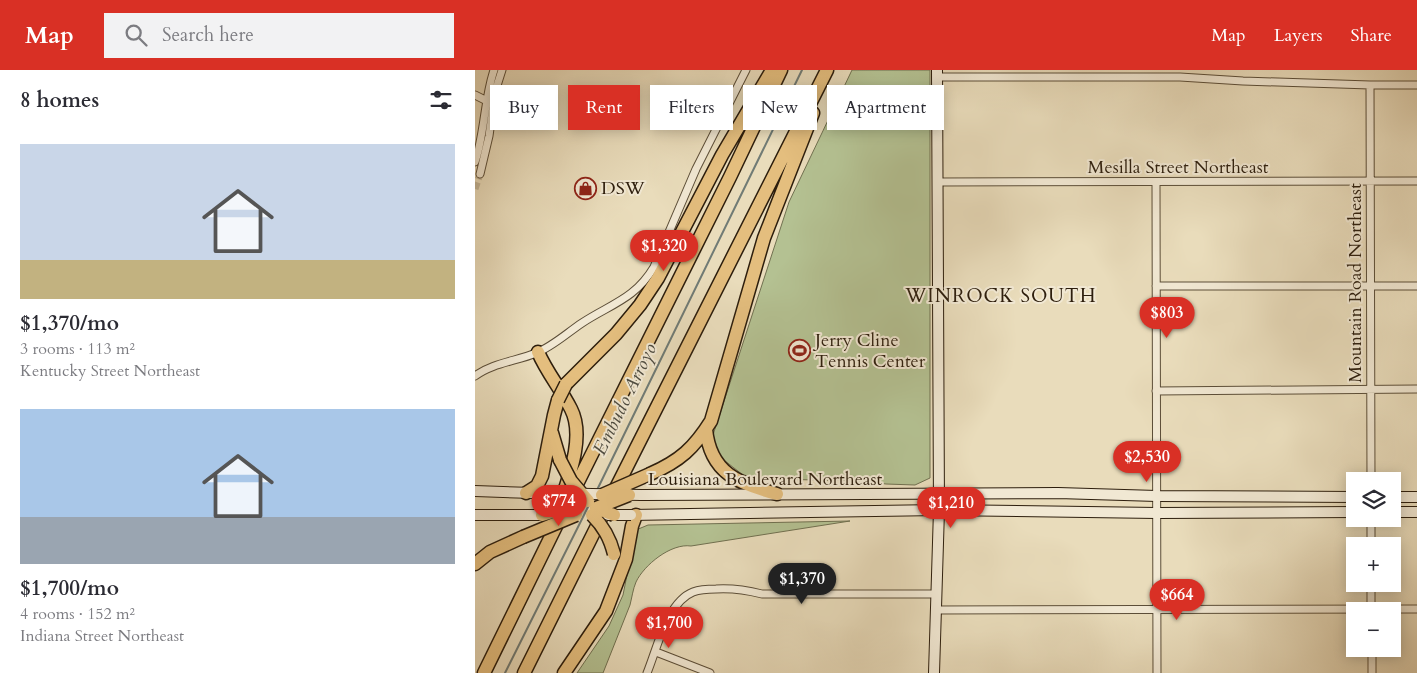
<!DOCTYPE html>
<html lang="en">
<head>
<meta charset="utf-8">
<style>
  :root { --surface:#fff; --page:#f2f2f3; --text:#2b2b33; --muted:#7c7c81; --accent:#d93025 }
  body { margin:0; font-family:Cardo,serif; background:var(--page); color:var(--text); height:100vh; display:flex; flex-direction:column; font-size:19px; white-space:nowrap }
  * { box-sizing:border-box; margin:0 }
  p { font-size:16px; color:var(--muted) }
  .icon { flex:none; width:28px; height:28px; fill:none; stroke:currentColor; stroke-width:2; stroke-linecap:round; stroke-linejoin:round }
  .map { position:relative; flex:1; overflow:hidden }
  .sheet { display:flex; flex-direction:column; background:var(--surface); width:475px }
  .sheet>* { flex:none }
  .hud { position:absolute; left:15px; top:15px; width:475px; height:45px; display:flex; gap:10px }
  .tools { position:absolute; left:871px; top:402px; display:grid; gap:10px }
  .tools a { display:grid; place-items:center; width:55px; height:55px; border-radius:0px; background:var(--surface); box-shadow:0 2px 12px #0003; font-size:25px }
  .price { position:absolute; translate:-50% -42px; padding:0 11px; border-radius:18px; background:var(--accent); color:#fff; font-size:16px; line-height:32px; filter:drop-shadow(0 1px 2px #0008) }
  .price::after { content:''; position:absolute; left:50%; top:30px; width:15px; height:11px; margin-left:-8px; background:inherit; clip-path:polygon(0 0,100% 0,50% 100%) }
  .price.active { background:#222; color:#fff }
  ul { padding:0; list-style:none }
  li { display:grid; align-content:center; gap:10px; height:265px; padding:0 20px }
  li span { display:grid; place-items:center; height:155px; border-radius:0px; color:#555 }
  li>.icon { margin-inline-start:auto }
  span .icon { width:90px; height:90px; fill:#fffc; stroke-width:1 }
  li b { font-size:21px }
  h2 { display:flex; justify-content:space-between; align-items:center; height:60px; padding:0 20px; font-size:21px }
  .chip { padding:0 18px; border-radius:0px; background:var(--surface); box-shadow:0 2px 12px #0003; font-size:18px; line-height:45px }
  .chip.active { background:var(--accent); color:#fff }
  header { display:flex; align-items:center; gap:30px; box-sizing:border-box; height:70px; padding:0 25px; background:var(--accent); color:#fff }
  header strong { font-size:24px }
  nav { display:flex; gap:28px; margin-inline-start:auto; font-size:18px }
  .search { width:350px; height:45px; background:var(--page); display:flex; align-items:center; gap:12px; box-sizing:border-box; padding:0 18px; border-radius:0px; color:var(--muted); font-size:19px }
  main { display:flex; flex:1; min-height:0 }
  .map>svg:first-child { display:block }
</style>
</head>
<body>
<header>
<strong>Map</strong>
<div class="search"><svg class="icon" aria-label="search" viewBox="0 0 24 24"><circle cx="10" cy="10" r="6"/><path d="M15 15l6 6"/></svg>Search here</div>
<nav><a>Map</a><a>Layers</a><a>Share</a></nav>
</header>
<main>
<section class="sheet">
<h2>8 homes<svg class="icon" aria-label="filters" viewBox="0 0 24 24"><path d="M4 7h16M4 17h16"/><circle cx="9" cy="7" r="2"/><circle cx="15" cy="17" r="2"/></svg></h2>
<ul>
<li><span style="background:linear-gradient(#c9d6e8 75%,#c2b280 0)"><svg class="icon" aria-label="home" viewBox="0 0 24 24"><path d="M3 11l9-7 9 7M6 9v11h12V9"/></svg></span><div><b>$1,370/mo</b><p>3 rooms · 113 m²</p><p>Kentucky Street Northeast</p></div></li>
<li><span style="background:linear-gradient(#a9c7e8 70%,#9aa5b1 0)"><svg class="icon" aria-label="home" viewBox="0 0 24 24"><path d="M3 11l9-7 9 7M6 9v11h12V9"/></svg></span><div><b>$1,700/mo</b><p>4 rooms · 152 m²</p><p>Indiana Street Northeast</p></div></li>
</ul>
</section>
<div class="map">
<svg width="942" height="603" viewBox="0 0 942 603">
  <rect width="100%" height="100%" fill="#e9dcbb"/>
  <filter id="stains"><feTurbulence type="fractalNoise" baseFrequency=".004" numOctaves="4"/><feColorMatrix values="0 0 0 0 .2 0 0 0 0 .09 0 0 0 0 .02 0 0 0 .5 -.17"/></filter>
  <radialGradient id="worn" r=".72"><stop offset=".6" stop-color="#630" stop-opacity="0"/><stop offset="1" stop-color="#630" stop-opacity=".3"/></radialGradient>
  <path fill="#b4c192" stroke="#707050" d="M377,0h78v408l-15,7 -29,-1 -23,-3 -93,-2 -27,-4 -23,-18 -8,-19 77,-236z
    M375,451l-159,25c-20,-3 -47,19 -55,36 -3,7 -4,15 -6,23 -9,23 -18,45 -27,68h-26l32,-47 14,-31 13,-65 12,-5z"/>
  <g fill="none" stroke-linecap="round" stroke-linejoin="round">
    <path stroke="#707b75" stroke-width="2" d="M122,420l205,-420
      M30,603l84,-168"/>
    <path stroke="#c3b698" stroke-width="7" stroke-dasharray="7 3.5" stroke-linecap="butt" d="M0,119l5,-15"/>
    <defs>
      <path id="street" d="M462,7h243l63,4 127,4h47
        M895,15l1,396
        M0,25l12,6
        M0,92c10,-30 9,-62 19,-92
        M5,104l9,-38 6,-44 7,-22
        M464,112l478,-1
        M681,112l1,491
        M681,216h261
        M0,306c17,-13 42,-15 61,-23 16,-6 31,-20 46,-30 29,-19 53,-24 72,-56l42,-98 50,-99
        M681,321l261,-2
        M896,449v27
        M896,514v27
        M461,540l481,-1
        M897,579v24
        M181,582l54,21
        M172,603c10,-24 20,-71 46,-81 8,-3 15,-3 23,-3 16,-1 30,1 46,5h175"/>
      <path id="secondary" d="M0,421l58,2
        M166,425l417,-2 99,3 198,1
        M918,427h24
        M918,442h24
        M0,445h67
        M156,445l308,-5 218,3 198,-1
        M459,603l5,-163 -2,-440"/>
      <path id="highway" d="M63,282c9,21 23,37 33,57 16,31 -7,79 -16,111
        M91,314l50,-50 24,-29 18,-27 64,-123 50,-85
        M231,359c4,44 33,55 71,65
        M77,363l8,27
        M175,404c30,-13 44,-26 61,-53l53,-183 49,-125
        M51,423l11,-7 5,-10 12,-61 4,-15
        M96,426l159,-319 51,-107
        M137,426l215,-426
        M0,494l15,-12 33,-15
        M9,603l77,-157
        M49,603l79,-159
        M89,603l42,-62 20,-52 6,-33 4,-11"/>
    </defs>
    <use href="#street" stroke="#5c4e38" stroke-width="9"/>
    <use href="#secondary" stroke="#2d1e0d" stroke-width="12"/>
    <use href="#highway" stroke="#2d1e0d" stroke-width="15"/>
    <use href="#street" stroke="#f1e8d3" stroke-width="7"/>
    <use href="#secondary" stroke="#f1e8d3" stroke-width="10"/>
    <use href="#highway" stroke="#e4be7e" stroke-width="12"/>
    <defs>
      <path id="secondary-bridge" d="M69,423l97,2
        M133,445h23"/>
      <path id="highway-bridge" d="M83,330l8,-16
        M85,390l11,21 17,20
        M80,423l24,11
        M127,425l48,-21
        M121,438l33,-13
        M121,438l18,7
        M67,445l37,-11
        M117,445c12,12 18,23 22,39
        M48,467l53,-22"/>
    </defs>
    <use href="#secondary-bridge" stroke="#2d1e0d" stroke-width="12" stroke-linecap="butt"/>
    <use href="#highway-bridge" stroke="#2d1e0d" stroke-width="15" stroke-linecap="butt"/>
    <use href="#secondary-bridge" stroke="#f1e8d3" stroke-width="10"/>
    <use href="#highway-bridge" stroke="#e4be7e" stroke-width="12"/>
  </g>
  <defs>
    <symbol id="shop-ring" viewBox="-11 -11 22 22"><circle r="9.5" fill="#f1e8d3" stroke="#8f2418" stroke-width="1.5"/><path d="M-5-2.5h2.3a2.7 3.5 0 0 1 5.4 0H5L5.5 6h-11ZM-1.5-2.5h3a1.5 2.3 0 0 0-3 0Z" fill="#8f2418"/></symbol>
    <symbol id="stadium-ring" viewBox="-11 -11 22 22"><circle r="9.5" fill="#f1e8d3" stroke="#8f2418" stroke-width="1.5"/><path d="M0-5a6.5 5 0 1 0 0 10a6.5 5 0 1 0 0-10ZM-3.5-1.8h7v3.6h-7Z" fill="#8f2418"/></symbol>
  </defs>
  <g fill-rule="evenodd">
    <use href="#shop-ring" x="98" y="106" width="25" height="25"/>
    <use href="#stadium-ring" x="312" y="268" width="25" height="25"/>
  </g>
  <g text-anchor="middle" dominant-baseline="central" stroke-width="4" stroke-linejoin="round" paint-order="stroke">
    <g font-size="18" fill="#2d1e0d" stroke="#f1e8d3">
      <text x="703" y="97">Mesilla Street Northeast</text>
      <text transform="translate(880 213) rotate(-90)">Mountain Road Northeast</text>
      <text x="290" y="409">Louisiana Boulevard Northeast</text>
    </g>
    <g font-size="18" fill="#2d1e0d" stroke="#f1e8d3" text-anchor="start">
      <text x="126" y="118">DSW</text>
      <text x="340" y="270">Jerry Cline<tspan x="340" dy="21">Tennis Center</tspan></text>
    </g>
    <g font-size="19" letter-spacing="1" fill="#2d1e0d" stroke="#f1e8d3">
      <text x="526" y="226">WINROCK SOUTH</text>
    </g>
    <g font-size="19" font-style="italic" fill="#4e4c41" stroke="#f1e8d3">
      <text transform="translate(150 329) rotate(-64)">Embudo Arroyo</text>
    </g>
  </g>
  <rect width="100%" height="100%" filter="url(#stains)"/>
  <rect width="100%" height="100%" fill="url(#worn)"/>
</svg>
<div class="tools">
<a><svg class="icon" aria-label="layers" viewBox="0 0 24 24"><path d="M12 4l9 5-9 5-9-5zM3 14l9 5 9-5"/></svg></a>
<a>+</a>
<a>−</a>
</div>
<b class="price" style="left:189px;top:202px">$1,320</b>
<b class="price" style="left:692px;top:269px">$803</b>
<b class="price" style="left:672px;top:413px">$2,530</b>
<b class="price" style="left:84px;top:457px">$774</b>
<b class="price" style="left:476px;top:459px">$1,210</b>
<b class="price active" style="left:327px;top:535px">$1,370</b>
<b class="price" style="left:702px;top:551px">$664</b>
<b class="price" style="left:194px;top:579px">$1,700</b>
<div class="hud">
<a class="chip">Buy</a>
<a class="chip active">Rent</a>
<a class="chip">Filters</a>
<a class="chip">New</a>
<a class="chip">Apartment</a>
</div>
</div>
</main>
</body>
</html>
